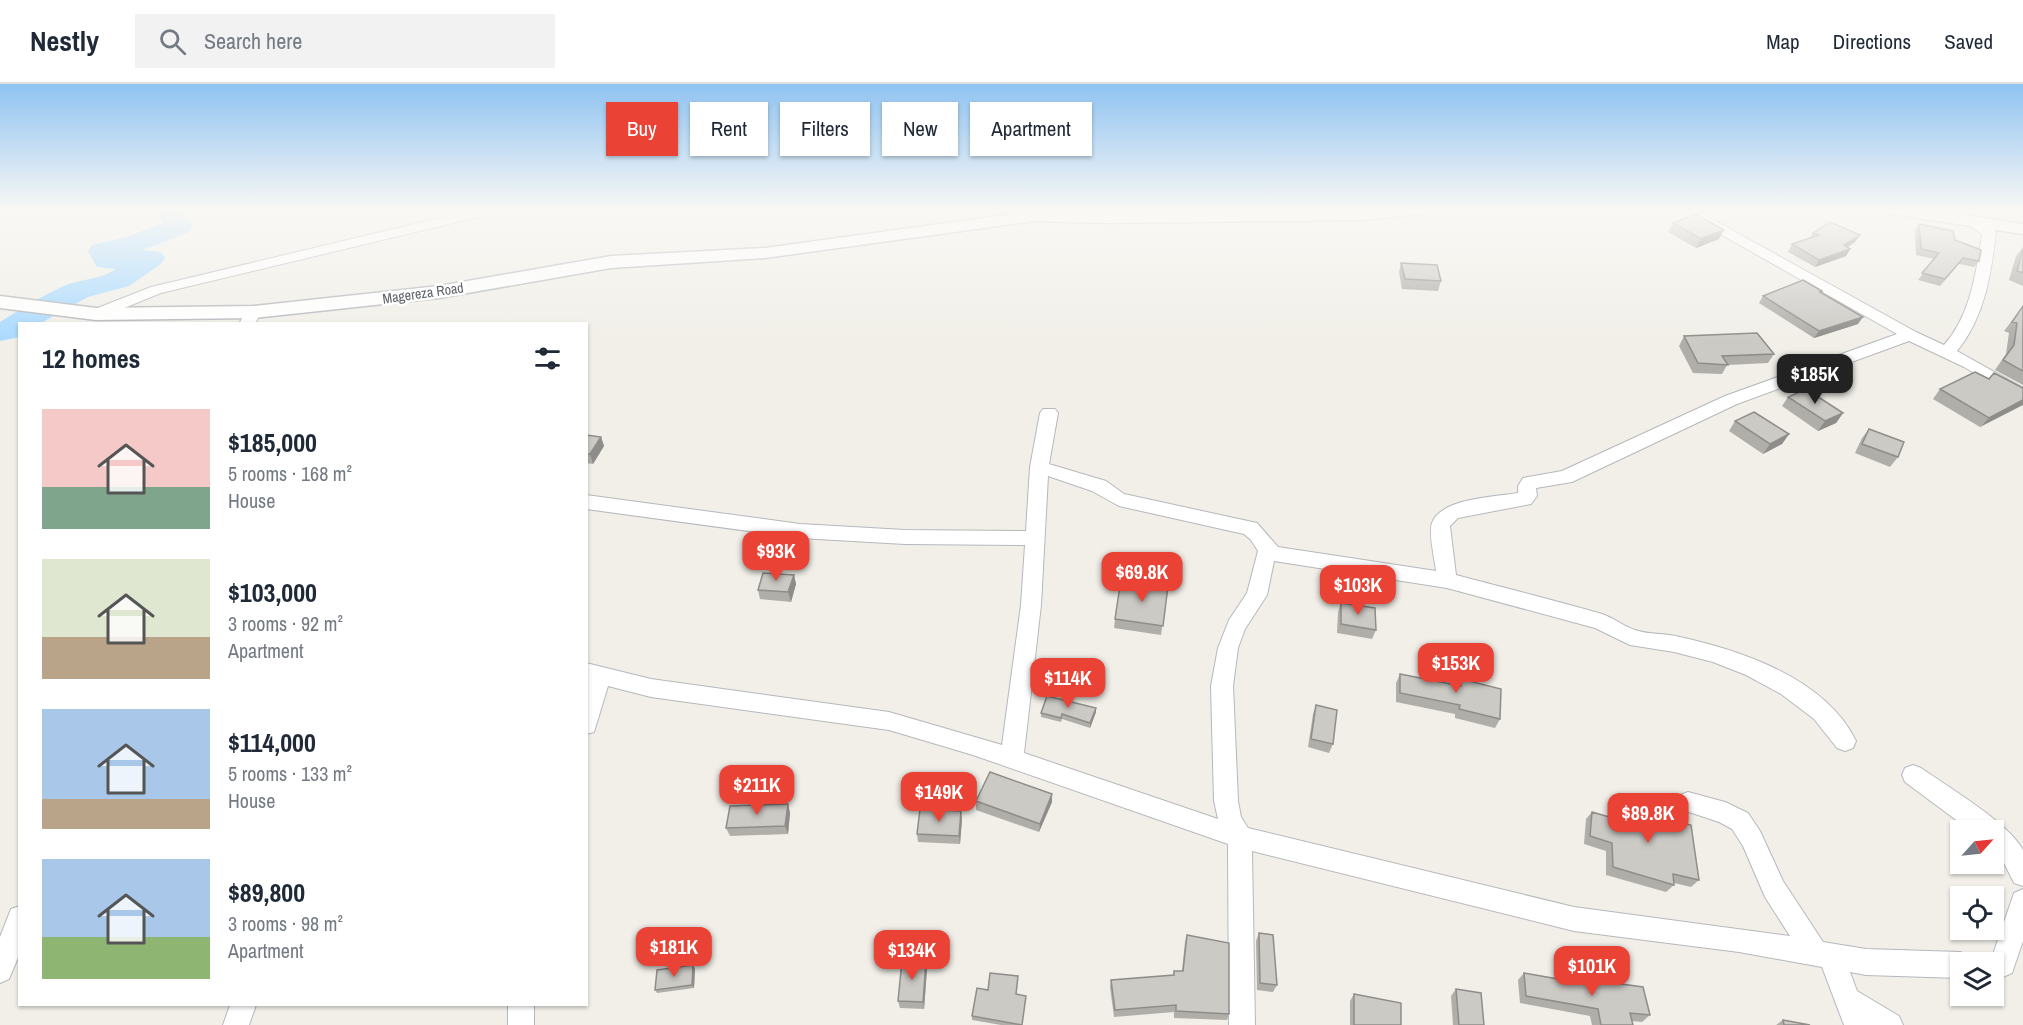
<!DOCTYPE html>
<html lang="en">
<head>
<meta charset="utf-8">
<style>
  :root { --surface:#fff; --page:#f2f2f3; --text:#1f2937; --muted:#747a83; --line:#e0e1e3; --accent:#ea4335 }
  body { margin:0; font-family:"Archivo Narrow",sans-serif; background:var(--page); color:var(--text); height:100vh; display:flex; flex-direction:column; font-size:22px; white-space:nowrap }
  * { box-sizing:border-box; margin:0 }
  p { font-size:20px; color:var(--muted) }
  .icon { flex:none; width:33px; height:33px; fill:none; stroke:currentColor; stroke-width:2; stroke-linecap:round; stroke-linejoin:round }
  .map { position:relative; flex:1; overflow:hidden }
  .side { position:absolute; left:18px; top:238px; width:570px; height:684px; display:flex; flex-direction:column; background:var(--surface); border-radius:0px; box-shadow:0 2px 4px #0004 }
  .side>* { flex:none }
  .guide { position:absolute; left:606px; top:18px; width:570px; height:54px; display:flex; gap:12px }
  .needle { width:39px; rotate:63deg }
  .buttons { position:absolute; left:1950px; top:736px; display:grid; gap:12px }
  .buttons a { display:grid; place-items:center; width:54px; height:54px; border-radius:0px; background:var(--surface); box-shadow:0 2px 4px #0004; font-size:30px }
  .price { position:absolute; translate:-50% -51px; padding:0 14px; border-radius:12px; background:var(--accent); color:#fff; font-size:20px; line-height:39px; filter:drop-shadow(0 2px 3px #0008) }
  .price::after { content:''; position:absolute; left:50%; top:36px; width:18px; height:14px; margin-left:-9px; background:inherit; clip-path:polygon(0 0,100% 0,50% 100%) }
  .price.active { background:#222; color:#fff }
  ul { padding:0; list-style:none }
  li { display:flex; align-items:center; gap:18px; height:150px; padding:0 24px }
  li span { display:grid; place-items:center; flex:none; width:168px; height:120px; border-radius:0px; color:#555 }
  li>.icon { margin-inline-start:auto }
  span .icon { width:72px; height:72px; fill:#fffc; stroke-width:1 }
  li b { font-size:26px }
  h2 { display:flex; justify-content:space-between; align-items:center; height:72px; padding:0 24px; font-size:26px }
  .pill { padding:0 21px; border-radius:0px; background:var(--surface); box-shadow:0 2px 4px #0004; font-size:21px; line-height:54px }
  .pill.active { background:var(--accent); color:#fff }
  header { display:flex; align-items:center; gap:36px; box-sizing:border-box; height:84px; padding:0 30px; background:var(--surface); border-bottom:2px solid var(--line) }
  header strong { font-size:28px }
  nav { display:flex; gap:33px; margin-inline-start:auto; font-size:21px }
  .search { width:420px; height:54px; background:var(--page); display:flex; align-items:center; gap:15px; box-sizing:border-box; padding:0 21px; border-radius:0px; color:var(--muted); font-size:22px }
  .map>svg:first-child { display:block }
</style>
</head>
<body>
<header>
<strong>Nestly</strong>
<div class="search"><svg class="icon" aria-label="search" viewBox="0 0 24 24"><circle cx="10" cy="10" r="6"/><path d="M15 15l6 6"/></svg>Search here</div>
<nav><a>Map</a><a>Directions</a><a>Saved</a></nav>
</header>
<div class="map">
<svg width="2023" height="941" viewBox="0 0 2023 941">
  <rect width="100%" height="100%" fill="#f1efe8"/>
  <g fill="none" stroke-linecap="round" stroke-linejoin="round">
    <path fill="#aadaff" fill-rule="evenodd" d="M155,125h27l11,17 -4,6 -47,18 19,2 4,6 -4,6 -32,22 -41,11 -49,27h-19v13l-20,4v-19c21,-13 43,-27 66,-37 17,-6 35,-6 50,-16l-19,-2 -9,-16 4,-6 35,-8 36,-14z"/>
    <defs>
      <path id="minor" d="M477,125h25l-7,4 -334,80 -59,24 -6,2 -8,-5 2,-3 61,-24z
        M1676,125h18l222,123 28,13c27,-30 32,-73 38,-111l-20,-13 7,-4 25,12 2,3c-5,42 -11,85 -39,119l66,37v14l-59,-35 -55,-26 -172,63 -165,78 -36,6 1,8 -6,8 -73,14 -8,8 6,49c49,13 98,25 146,39 12,4 21,12 33,16 14,5 31,3 45,7 63,14 146,42 176,104l-3,7 -8,3 -8,-3 -23,-29 -33,-25 -35,-19 -33,-13 -39,-10 -44,-7 -35,-17 -148,-40 -173,-27 -7,34 -22,34 -7,19 -5,38 5,115 3,16 7,11 326,79 216,29 -25,-39 -22,-51 -11,-17 -13,-7 -39,-13 -4,-7 4,-7 8,-3 37,10 23,11 12,18 23,50 40,61 43,7 94,3 9,4 3,7h-12v15l-94,-3 -16,-3 7,19 42,25 4,9h-59l-22,-58 -83,-15 -165,-21 -322,-80 3,174h-26l-1,-181 -255,-89 -84,-25 -238,-33 -43,-11 -14,46 -8,2v-71l65,16 238,33 113,33 19,-140 4,-60 -120,-1 -105,-6 -214,-29v-14l214,29 105,6 121,1 4,-64 10,-54 3,-4h12l3,4 -9,51 57,17 18,13 133,29 21,24 158,24c-1,-11 -8,-38 -4,-48 9,-25 63,-26 86,-30v-7l5,-8 39,-7 163,-75 172,-62zM1048,392l44,15 27,15 125,28 7,6 7,11 -11,42 -18,27 -11,28 -7,38 3,115 4,18 -194,-66 17,-148z
        M253,223l8,5 -6,12h-16l8,-15z
        M1913,681l8,3c27,19 88,55 102,82v36l-9,-3 -11,-22 -9,-11v-19h-23l-66,-49 -3,-7 3,-7z
        M2023,805v52l-11,32 -9,4 -9,-4v-10h-4l24,-70z
        M20,822v47l-11,26 -9,4v-46l11,-28z
        M230,921h26l-7,20h-26z
        M508,921h26v20h-26z"/>
      <path id="tertiary" d="M1428,125l-3,4 -6,1 -59,6 -251,3 -75,-2 -269,37 -154,10 -172,30 -186,20 -157,2 -96,-12v-12l96,12 157,-2 186,-20 172,-30 154,-8 269,-37 75,2z
        M1883,125h44l96,15v10l-131,-20 -6,-1z"/>
    </defs>
    <use href="#minor" stroke="#b5b8bc" stroke-width="2"/>
    <use href="#tertiary" stroke="#b5b8bc" stroke-width="3"/>
    <use href="#minor" fill="#fff" fill-rule="evenodd"/>
    <use href="#tertiary" fill="#fff" fill-rule="evenodd"/>
  </g>
  <path fill="#afaea9" d="M1673,139l46,16 -23,9 -28,-16z
    M1919,140l36,16 24,21 -5,6 -15,-3 -19,22 -22,-6 16,-21 -18,-4 -1,-25z
    M1813,149l47,2 -5,7 -8,5 3,2 -4,7 -31,11 -27,-15 4,-8 18,-6z
    M2023,163v39l-14,-6 7,-24z
    M1401,179l40,18 -3,10 -36,-2 -3,-17z
    M1822,207l-1,1 37,32 -44,14 -55,-35 4,-7z
    M2023,222v79l-28,-15 11,-16 3,-21 -5,-2z
    M1684,252l90,18 -6,9 -41,2 -5,9 -29,-1 -14,-27z
    M1994,289l29,15 -43,39 -47,-28 7,-10 48,-10z
    M1788,313l55,16 -7,10 -18,8 -36,-25z
    M1735,337l54,13 -7,10 -19,10 -34,-23z
    M1869,345l29,28 -8,10 -35,-14 7,-15z
    M586,351l15,2 3,9 -11,18 -7,-1z
    M794,491l2,9 -5,18 -31,-3 -2,-9z
    M1168,502l-7,49 -47,-7 1,-9z
    M1341,519l35,27 -4,9 -35,-6 1,-21z
    M1400,590l58,12 3,-7 39,40 -5,9 -40,-10v-4l-59,-12v-19z
    M1316,621l17,39 -4,9 -21,-6 5,-33z
    M1096,628l-6,16 -28,-9 -1,3 -20,-5v-4z
    M976,717l76,1 -13,30 -63,-22z
    M788,720l2,9 -2,21 -58,2 -4,-8z
    M1615,721l84,75 -8,7 -17,-4v2l-8,7 -60,-17v-24l-22,-7 2,-25 6,-7 17,5v-4z
    M962,735l-2,25 -42,-2 -1,-8z
    M1259,849l18,52 -4,7 -16,-2 -1,-49z
    M1187,851l42,79 -2,6 -53,-2v-6l-60,5 -4,-30 1,-7 62,-5 1,-4h8l3,-29z
    M926,877l1,8 -3,40 -24,-1 -2,-7z
    M693,881l2,4 -1,19 -37,5 -2,-3z
    M1524,889l63,11 4,-4 59,35 -8,7 -10,-1 1,4h-41l-2,-9 -70,-13 -2,-23z
    M1456,905l28,36h-31l-2,-29z
    M1354,910l47,31h-51v-24z
    M1016,911l6,30h-21l-29,-5v-4z
    M1783,936l27,5h-34z"/>
  <path fill="#8f8d8a" d="M1724,146l-5,9 -23,9 5,-9z
    M1860,151l-5,7 -16,11 5,-8z
    M1850,165l-4,7 -31,11 4,-7z
    M1863,233l-5,7 -44,14 5,-7z
    M2023,316v5l-43,22 9,-9z
    M1843,329l-7,10 -18,8 7,-10z
    M1789,350l-7,10 -19,10 7,-10z
    M601,353l3,9 -11,18 -3,-10z
    M794,491l2,9 -5,18 -3,-10z
    M1096,624v4l-6,16v-5z
    M1052,710v8l-13,30 1,-8z
    M788,720l2,9 -2,21 -3,-8z
    M961,727l1,8 -2,25 -1,-8z
    M926,877l1,8 -3,40 -1,-7z
    M693,881l2,4 -1,19 -2,-3z"/>
  <path fill="#cccac5" stroke="#8f8d8a" stroke-width="1.5" d="M1696,130l28,16 -23,9 -28,-16z
    M1830,138l30,13 -16,10 6,4 -31,11 -27,-16 27,-9 -6,-2z
    M1919,140l34,7 2,9 26,10 -2,11 -16,-3 -18,21 -23,-6 17,-20 -18,-4z
    M2023,164v25l-6,-2z
    M1401,179l36,2 4,16 -36,-2z
    M1803,196l19,11 -2,1 43,25 -44,14 -56,-35z
    M2023,222v65l-20,-11 11,-15 3,-22 -5,-1z
    M1757,249l17,21 -52,2 6,9 -30,-2 -14,-27z
    M1975,288l14,7 5,-6 29,15v12l-34,18 -49,-29z
    M1806,305l37,24 -18,8 -37,-24z
    M1754,328l35,22 -19,10 -35,-23z
    M1869,345l35,13 -6,15 -36,-13z
    M586,351l15,2 -11,17h-4z
    M763,489l31,2 -6,17 -30,-2z
    M1121,495l47,7 -5,40 -48,-7z
    M1341,519l34,5 1,22 -35,-6z
    M1400,590l61,12v-7l40,10 -1,30 -41,-10 1,-4 -60,-12z
    M1047,612l49,12 -6,15 -28,-9 -1,4 -20,-5z
    M1316,621l21,5 -4,34 -22,-5z
    M990,688l62,22 -12,30 -64,-23z
    M788,720l-3,22 -59,2 4,-22z
    M1615,721l76,20 8,55 -26,-6 1,11 -61,-18 -1,-24 -22,-7 2,-24 24,7z
    M920,725l41,2 -2,25 -42,-2z
    M1259,849l14,2 4,50 -17,-2z
    M1187,851l42,8v71l-53,-3v-6l-61,5 -4,-30 63,-5v-4h9z
    M902,877h24l-3,41 -25,-1z
    M693,881l-1,20 -37,5 2,-20z
    M990,889l28,3 -2,18 10,2 -4,29 -50,-9 5,-28 11,2z
    M1524,889l68,12 -1,-5 52,7 7,28 -20,-2 3,12h-32l-3,-16 -72,-13z
    M1456,905l25,4 3,32h-25z
    M1354,910l47,9v22h-47z
    M1783,936l27,5h-26z"/>
  <linearGradient id="sky" x2="0" y2="1"><stop stop-color="#8fc3f1"/><stop offset="0.49" stop-color="#f9f8f5"/><stop offset="1" stop-color="#f9f8f5" stop-opacity="0"/></linearGradient>
  <rect width="2023" height="257" fill="url(#sky)"/>
  <g text-anchor="middle" dominant-baseline="central" stroke-width="5" stroke-linejoin="round" paint-order="stroke">
    <g font-size="14" fill="#5f6368" stroke="#fff">
      <text transform="translate(423 209) rotate(-8)">Magereza Road</text>
    </g>
  </g>
</svg>
<div class="buttons">
<a><svg class="needle" viewBox="-14 -14 28 28"><path d="M0-13l5 13h-10z" fill="#e53935"/><path d="M0 13l5-13h-10z" fill="#747a83"/></svg></a>
<a><svg class="icon" aria-label="locate" viewBox="0 0 24 24"><circle cx="12" cy="12" r="6"/><path d="M12 2v4M12 18v4M2 12h4M18 12h4"/></svg></a>
<a><svg class="icon" aria-label="layers" viewBox="0 0 24 24"><path d="M12 4l9 5-9 5-9-5zM3 14l9 5 9-5"/></svg></a>
</div>
<b class="price active" style="left:1815px;top:321px">$185K</b>
<b class="price" style="left:776px;top:498px">$93K</b>
<b class="price" style="left:1142px;top:519px">$69.8K</b>
<b class="price" style="left:1358px;top:532px">$103K</b>
<b class="price" style="left:1456px;top:610px">$153K</b>
<b class="price" style="left:1068px;top:625px">$114K</b>
<b class="price" style="left:757px;top:732px">$211K</b>
<b class="price" style="left:939px;top:739px">$149K</b>
<b class="price" style="left:1648px;top:760px">$89.8K</b>
<b class="price" style="left:674px;top:894px">$181K</b>
<b class="price" style="left:912px;top:897px">$134K</b>
<b class="price" style="left:1592px;top:913px">$101K</b>
<div class="guide">
<a class="pill active">Buy</a>
<a class="pill">Rent</a>
<a class="pill">Filters</a>
<a class="pill">New</a>
<a class="pill">Apartment</a>
</div>
<section class="side">
<h2>12 homes<svg class="icon" aria-label="filters" viewBox="0 0 24 24"><path d="M4 7h16M4 17h16"/><circle cx="9" cy="7" r="2"/><circle cx="15" cy="17" r="2"/></svg></h2>
<ul>
<li><span style="background:linear-gradient(#f6c9c9 65%,#7fa58c 0)"><svg class="icon" aria-label="home" viewBox="0 0 24 24"><path d="M3 11l9-7 9 7M6 9v11h12V9"/></svg></span><div><b>$185,000</b><p>5 rooms · 168 m²</p><p>House</p></div></li>
<li><span style="background:linear-gradient(#dfe7d0 65%,#b9a48a 0)"><svg class="icon" aria-label="home" viewBox="0 0 24 24"><path d="M3 11l9-7 9 7M6 9v11h12V9"/></svg></span><div><b>$103,000</b><p>3 rooms · 92 m²</p><p>Apartment</p></div></li>
<li><span style="background:linear-gradient(#a9c7e8 75%,#b9a48a 0)"><svg class="icon" aria-label="home" viewBox="0 0 24 24"><path d="M3 11l9-7 9 7M6 9v11h12V9"/></svg></span><div><b>$114,000</b><p>5 rooms · 133 m²</p><p>House</p></div></li>
<li><span style="background:linear-gradient(#a9c7e8 65%,#8fb573 0)"><svg class="icon" aria-label="home" viewBox="0 0 24 24"><path d="M3 11l9-7 9 7M6 9v11h12V9"/></svg></span><div><b>$89,800</b><p>3 rooms · 98 m²</p><p>Apartment</p></div></li>
</ul>
</section>
</div>
</body>
</html>
